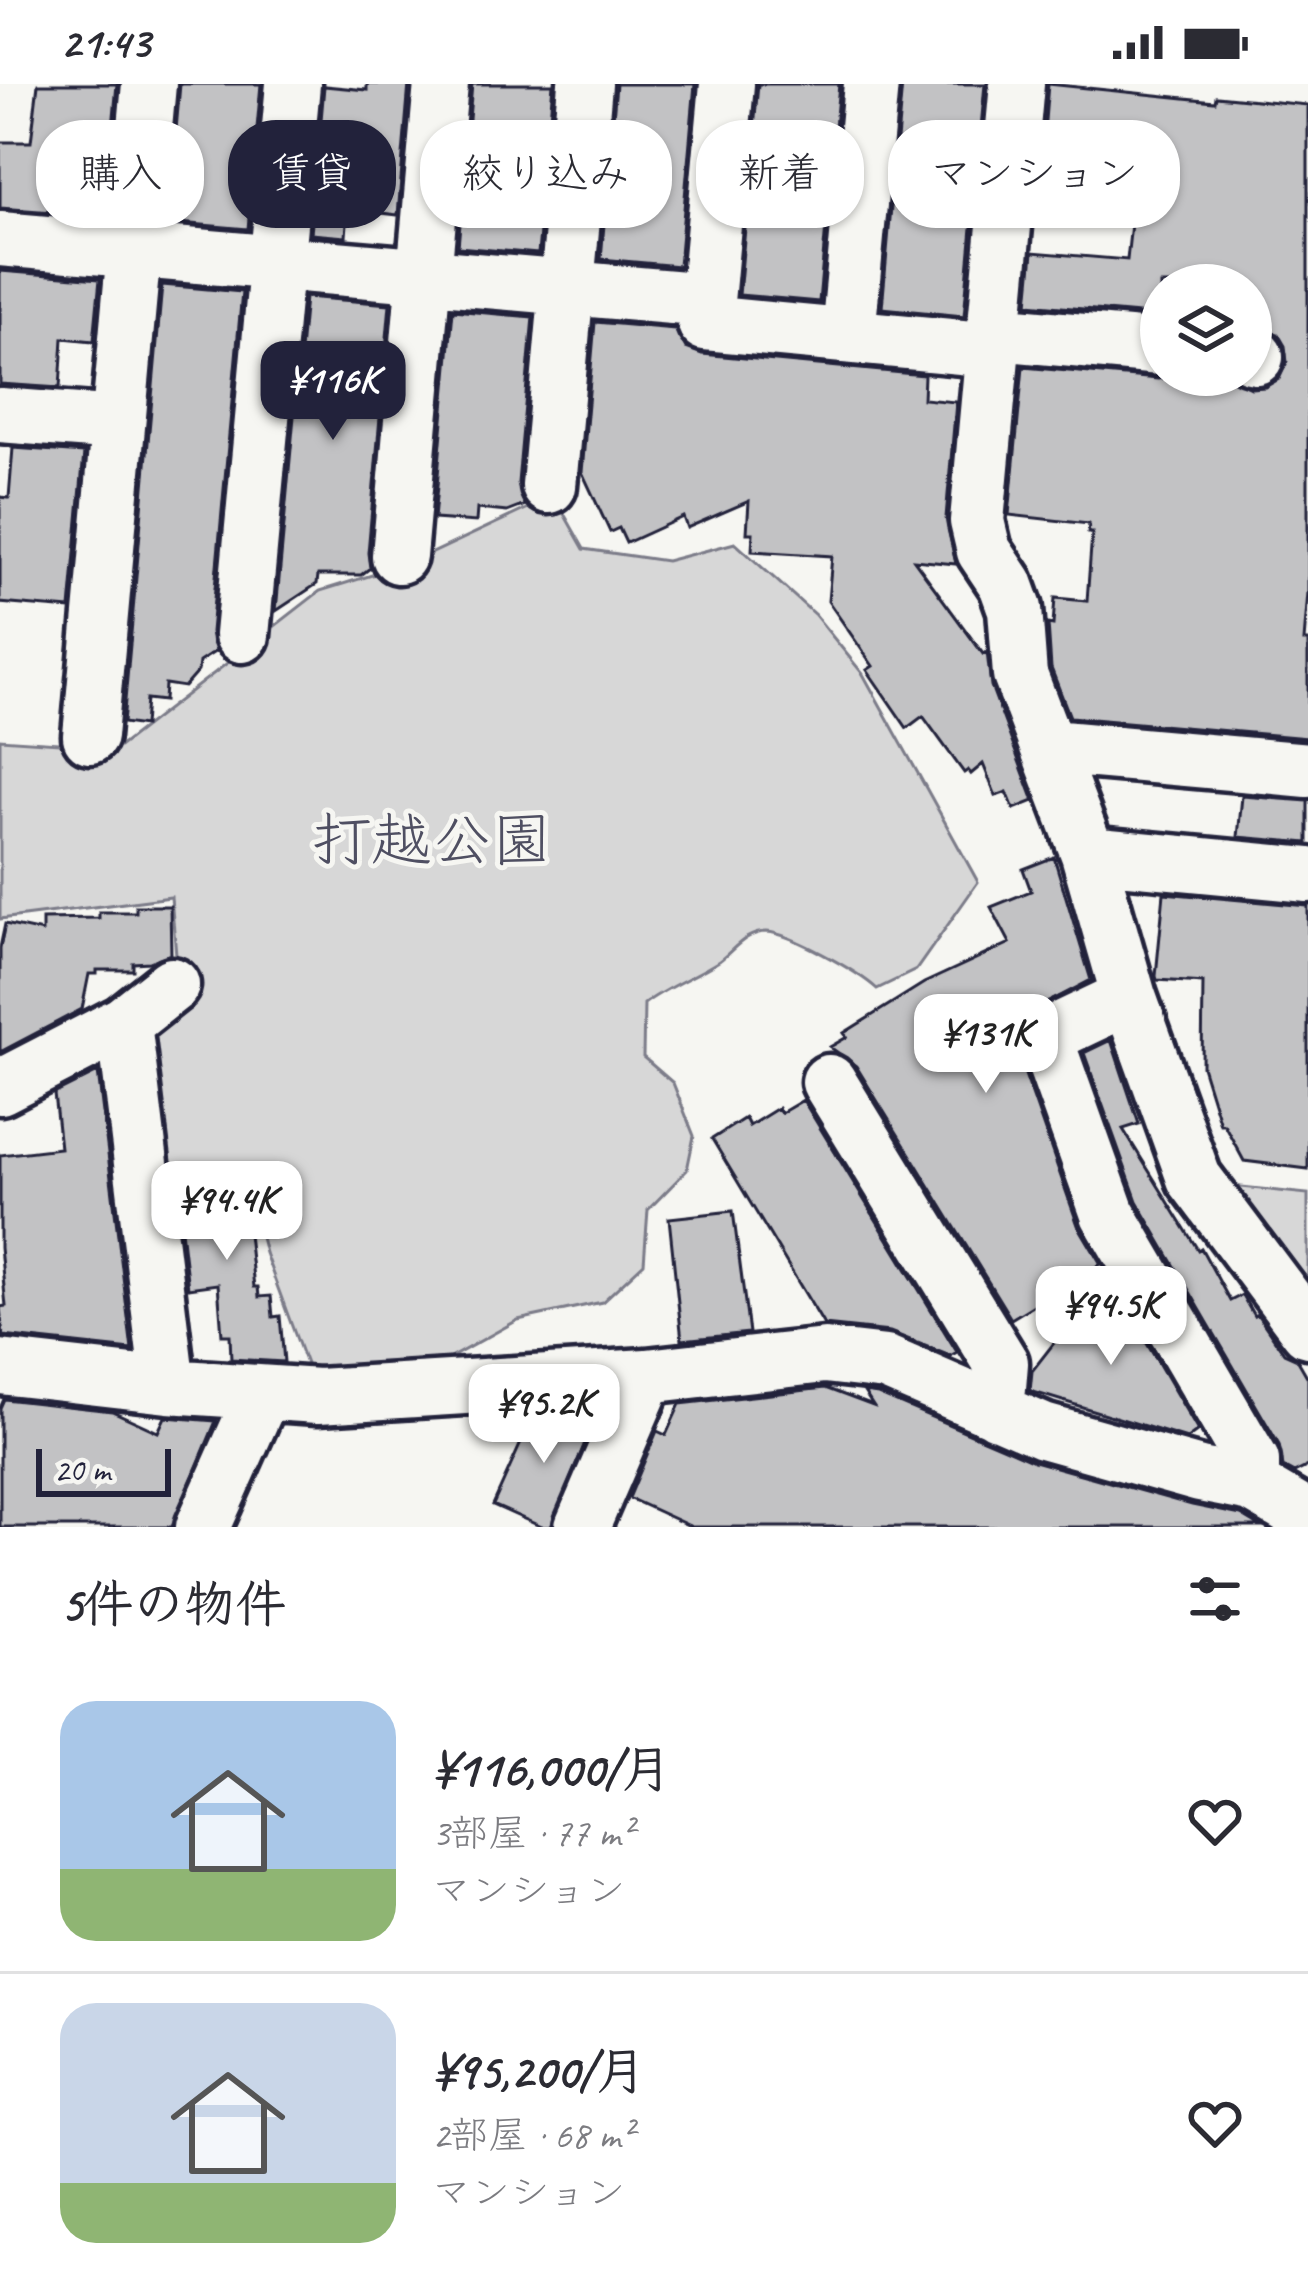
<!DOCTYPE html>
<html lang="ja">
<head>
<meta charset="utf-8">
<style>
  :root { --surface:#fff; --page:#f7f7f7; --text:#2b2b33; --muted:#7c7c81; --line:#e1e1e2; --accent:#22223b }
  body { margin:0; font-family:Caveat,"Klee One",sans-serif; background:var(--page); color:var(--text); height:100vh; display:flex; flex-direction:column; font-size:45px; white-space:nowrap }
  * { box-sizing:border-box; margin:0 }
  p { font-size:39px; color:var(--muted) }
  .icon { flex:none; width:66px; height:66px; fill:none; stroke:currentColor; stroke-width:2; stroke-linecap:round; stroke-linejoin:round }
  .map { position:relative; height:1443px; overflow:hidden }
  .sheet { display:flex; flex-direction:column; background:var(--surface); flex:1 }
  .sheet>* { flex:none }
  .hud { position:absolute; left:36px; top:36px; width:1236px; height:108px; display:flex; gap:24px }
  .controls { position:absolute; left:1140px; top:180px; display:grid; gap:24px }
  .controls a { display:grid; place-items:center; width:132px; height:132px; border-radius:50%; background:var(--surface); box-shadow:0 3px 9px #0004; font-size:60px }
  .scale { position:absolute; left:36px; bottom:30px; width:135px; box-sizing:border-box; padding-left:12px; border:6px solid #22223b; border-top:0; font-size:33px; line-height:42px; white-space:nowrap; color:#22223b; -webkit-text-stroke:9px #f6f6f2; paint-order:stroke }
  .price { position:absolute; translate:-50% -102px; padding:0 27px; border-radius:24px; background:#fff; color:#222; font-size:39px; line-height:78px; filter:drop-shadow(0 3px 6px #0008) }
  .price::after { content:''; position:absolute; left:50%; top:72px; width:36px; height:27px; margin-left:-18px; background:inherit; clip-path:polygon(0 0,100% 0,50% 100%) }
  .price.on { background:var(--accent); color:#fff }
  ul { padding:0; list-style:none }
  li { display:flex; align-items:center; gap:36px; height:300px; padding:0 60px }
  li+li { border-top:3px solid var(--line) }
  li span { display:grid; place-items:center; flex:none; width:336px; height:240px; border-radius:36px; color:#555 }
  li>.icon { margin-inline-start:auto }
  span .icon { width:144px; height:144px; fill:#fffc; stroke-width:1 }
  li b { font-size:51px }
  h2 { display:flex; justify-content:space-between; align-items:center; height:144px; padding:0 60px; font-size:51px }
  .pill { padding:0 42px; border-radius:48px; background:var(--surface); box-shadow:0 3px 9px #0004; font-size:42px; line-height:108px }
  .pill.on { background:var(--accent); color:#fff }
  .status { display:flex; justify-content:space-between; align-items:center; height:84px; padding:0 60px; background:var(--surface); direction:ltr }
  .status svg { height:33px; fill:currentColor }
  .map>svg:first-child { display:block }
</style>
</head>
<body>
<div class="status"><b>21:43</b><svg viewBox="0 0 49 12"><path d="M0 12V9h3v3zM5 12V6h3v6zM10 12V3h3v9zM15 12V0h3v12zM26 1h20v11H26zM47 4h2v5h-2z"/></svg></div>
<div class="map">
<svg width="1308" height="1443" viewBox="0 0 1308 1443">
  <rect width="100%" height="100%" fill="#f6f6f2"/>
  <filter id="ink" filterUnits="userSpaceOnUse"><feTurbulence type="fractalNoise" baseFrequency=".00833" numOctaves="2"/><feDisplacementMap in="SourceGraphic" scale="24" xChannelSelector="R" yChannelSelector="G"/><feConvolveMatrix kernelMatrix="1 2 1 2 8 2 1 2 1" color-interpolation-filters="sRGB"/></filter>
  <g filter="url(#ink)">
    <path fill="#d7d7d7" stroke="#7c7c89" stroke-width="3" d="M554,412l30,53 82,12 69,-18 80,72 48,59 115,208 -62,88 -39,19c-17,-16 -87,-56 -110,-57 -22,0 -33,18 -48,29 -25,16 -51,25 -75,43l-1,53 30,26 21,53 -7,34 -39,40 -4,53 -42,39 -84,18 -79,44 -129,11 -45,-122 -21,-83 -80,8 -10,-143 25,-45 -8,-93 -171,22v-180l119,8 201,-156 91,-28z
      M1222,1101l86,9v109z"/>
    <path fill="#c2c2c4" stroke="#22223b" stroke-width="3" d="M38,0h79l-12,132 -105,-8v-66h31z
      M180,0h81l-13,145 -80,-7z
      M367,0h42l-11,131 -50,-6 -2,28 -35,-3 13,-148 43,4z
      M472,0h81l-15,170 -80,-7z
      M616,0h79l-16,182 -78,-7z
      M758,0h81l-20,218 -80,-7z
      M902,0h83l-21,232 -82,-8z
      M1048,0l167,17 1,-5 92,9v487l-4,49h4v97l-238,-21 -19,-49 -3,-44 5,1 2,-27 32,3 5,-68h-4l1,-9 -80,-9 14,-148 135,12 18,-4h51l24,13 14,-1 14,-8 8,-17 -2,-16 -7,-12 -27,-9v-40h-90v31l-133,-12 5,-52 94,8 9,-82 -16,-2 2,-22 -79,-9z
      M0,187l100,8 -6,62 -31,-3 -3,50 -60,-4z
      M162,201l80,7 -31,340 5,19 -17,11 -1,9 -14,16 -19,-3 -1,17 -18,-2 -2,27 -21,-3z
      M305,213l85,7 -22,249 2,15 -9,7h-43l-1,9 -41,27z
      M453,226l80,7 -15,166 7,22 -18,7 -30,-3 -1,13 -42,-3z
      M595,238l80,7 11,19 16,6 222,21 -1,24 33,3 -10,116 10,46 -42,-4 69,94 4,-2 4,34 43,115 -20,8 -7,-17 -11,4 -13,-32 -12,10 -3,-4 -4,3 -41,-57 -16,12 -40,-58 6,-4 -45,-65 4,-45 -80,-5 1,-18h-6l2,-32 -62,27 -4,-11 -57,26 -7,-15 -9,4 -28,-60z
      M13,364l71,5 -14,156 -70,-6v-106l9,1z
      M1242,712l66,5v42l-70,-6z
      M1054,773l37,123 -71,37 -6,14 1,15 63,179 23,39 -90,55 -155,-253 -26,-19 17,-10 -3,-4 80,-50 86,-40 -19,-36 40,-16 -8,-22z
      M1164,809l144,13v263l-64,-8 -20,-37h-4l-18,-58 1,-83 -46,-3 -1,-4z
      M136,822h34l1,48 -21,8 -17,1v7h-36v4h-8l-7,35 -82,43v-104l5,-24 37,8v-13l57,-1v-6h37z
      M1111,956l28,84 -16,5 75,121 3,-2 29,53 12,-6 12,21 3,-2 27,39 13,6 11,19v88l-14,7 -11,-6 -4,-22 -142,-244 -53,-148z
      M98,988l34,278 -129,-14 -3,-29 6,-1 -6,-58v-93l60,-7 -6,-54z
      M803,1016l154,252 -7,4 -60,-24 -66,-7 -112,-186 33,-21 4,8 29,-18 3,5z
      M241,1088l13,115h4l1,10 12,-1 2,21 7,-1 4,46 -53,-3 -1,-24h-8l-4,-51 -30,4 -13,-109z
      M733,1127l16,122 -67,7 -13,-122z
      M1107,1191l91,156 -11,8 -157,-48 2,-20z
      M825,1304l48,18 -9,-14 14,2 156,67 158,44 49,10 20,12h-569l-63,-29 28,-67 9,4 14,-31z
      M4,1315l108,12 46,21 7,-15 51,4 -44,106h-172v-119z
      M580,1328l15,6 -44,109h-9l-49,-22 41,-91z"/>
    <g fill="none" stroke-linecap="round" stroke-linejoin="round">
      <defs>
        <path id="minor" d="M727,0l-22,239 288,27
          M1017,0l-40,437 7,30 22,33 9,25 5,66 68,179 41,143 65,181 114,152
          M0,155l707,61
          M995,249l166,15
          M848,251l23,-251
          M1251,272l5,1
          M0,331l118,9
          M549,402l36,-402
          M399,472l42,-472
          M242,551l51,-551
          M90,652l59,-652
          M1050,663l258,23
          M1088,770l220,21
          M1129,913l-84,40 63,177 144,247v24
          M124,939l44,363
          M829,998l172,281 -4,49
          M0,1003l124,-64 48,-38
          M0,1283l168,19 150,10 329,-20 178,-20 61,7 157,68 157,44 52,10 56,33
          M203,1443l59,-132
          M582,1443l65,-151"/>
      </defs>
      <use href="#minor" stroke="#22223b" stroke-width="63"/>
      <use href="#minor" stroke="#f6f6f2" stroke-width="54"/>
    </g>
  </g>
  <g text-anchor="middle" dominant-baseline="central" stroke-width="10" stroke-linejoin="round" paint-order="stroke">
    <g font-size="60" fill="#4f4f62" stroke="#f6f6f2">
      <text x="432" y="756">打越公園</text>
    </g>
  </g>
</svg>
<div class="controls">
<a><svg class="icon" aria-label="layers" viewBox="0 0 24 24"><path d="M12 4l9 5-9 5-9-5zM3 14l9 5 9-5"/></svg></a>
</div>
<div class="scale">20 m</div>
<b class="price on" style="left:333px;top:359px">¥116K</b>
<b class="price" style="left:986px;top:1012px">¥131K</b>
<b class="price" style="left:227px;top:1179px">¥94.4K</b>
<b class="price" style="left:1111px;top:1284px">¥94.5K</b>
<b class="price" style="left:544px;top:1382px">¥95.2K</b>
<div class="hud">
<a class="pill">購入</a>
<a class="pill on">賃貸</a>
<a class="pill">絞り込み</a>
<a class="pill">新着</a>
<a class="pill">マンション</a>
</div>
</div>
<section class="sheet">
<h2>5件の物件<svg class="icon" aria-label="filters" viewBox="0 0 24 24"><path d="M4 7h16M4 17h16"/><circle cx="9" cy="7" r="2"/><circle cx="15" cy="17" r="2"/></svg></h2>
<ul>
<li><span style="background:linear-gradient(#a9c7e8 70%,#8fb573 0)"><svg class="icon" aria-label="home" viewBox="0 0 24 24"><path d="M3 11l9-7 9 7M6 9v11h12V9"/></svg></span><div><b>¥116,000/月</b><p>3部屋 · 77 m²</p><p>マンション</p></div><svg class="icon" aria-label="heart" viewBox="0 0 24 24"><path d="M12 20l-8-8c-3-5 5-10 8-4 3-6 11-1 8 4z"/></svg></li>
<li><span style="background:linear-gradient(#c9d6e8 75%,#8fb573 0)"><svg class="icon" aria-label="home" viewBox="0 0 24 24"><path d="M3 11l9-7 9 7M6 9v11h12V9"/></svg></span><div><b>¥95,200/月</b><p>2部屋 · 68 m²</p><p>マンション</p></div><svg class="icon" aria-label="heart" viewBox="0 0 24 24"><path d="M12 20l-8-8c-3-5 5-10 8-4 3-6 11-1 8 4z"/></svg></li>
</ul>
</section>
</body>
</html>
